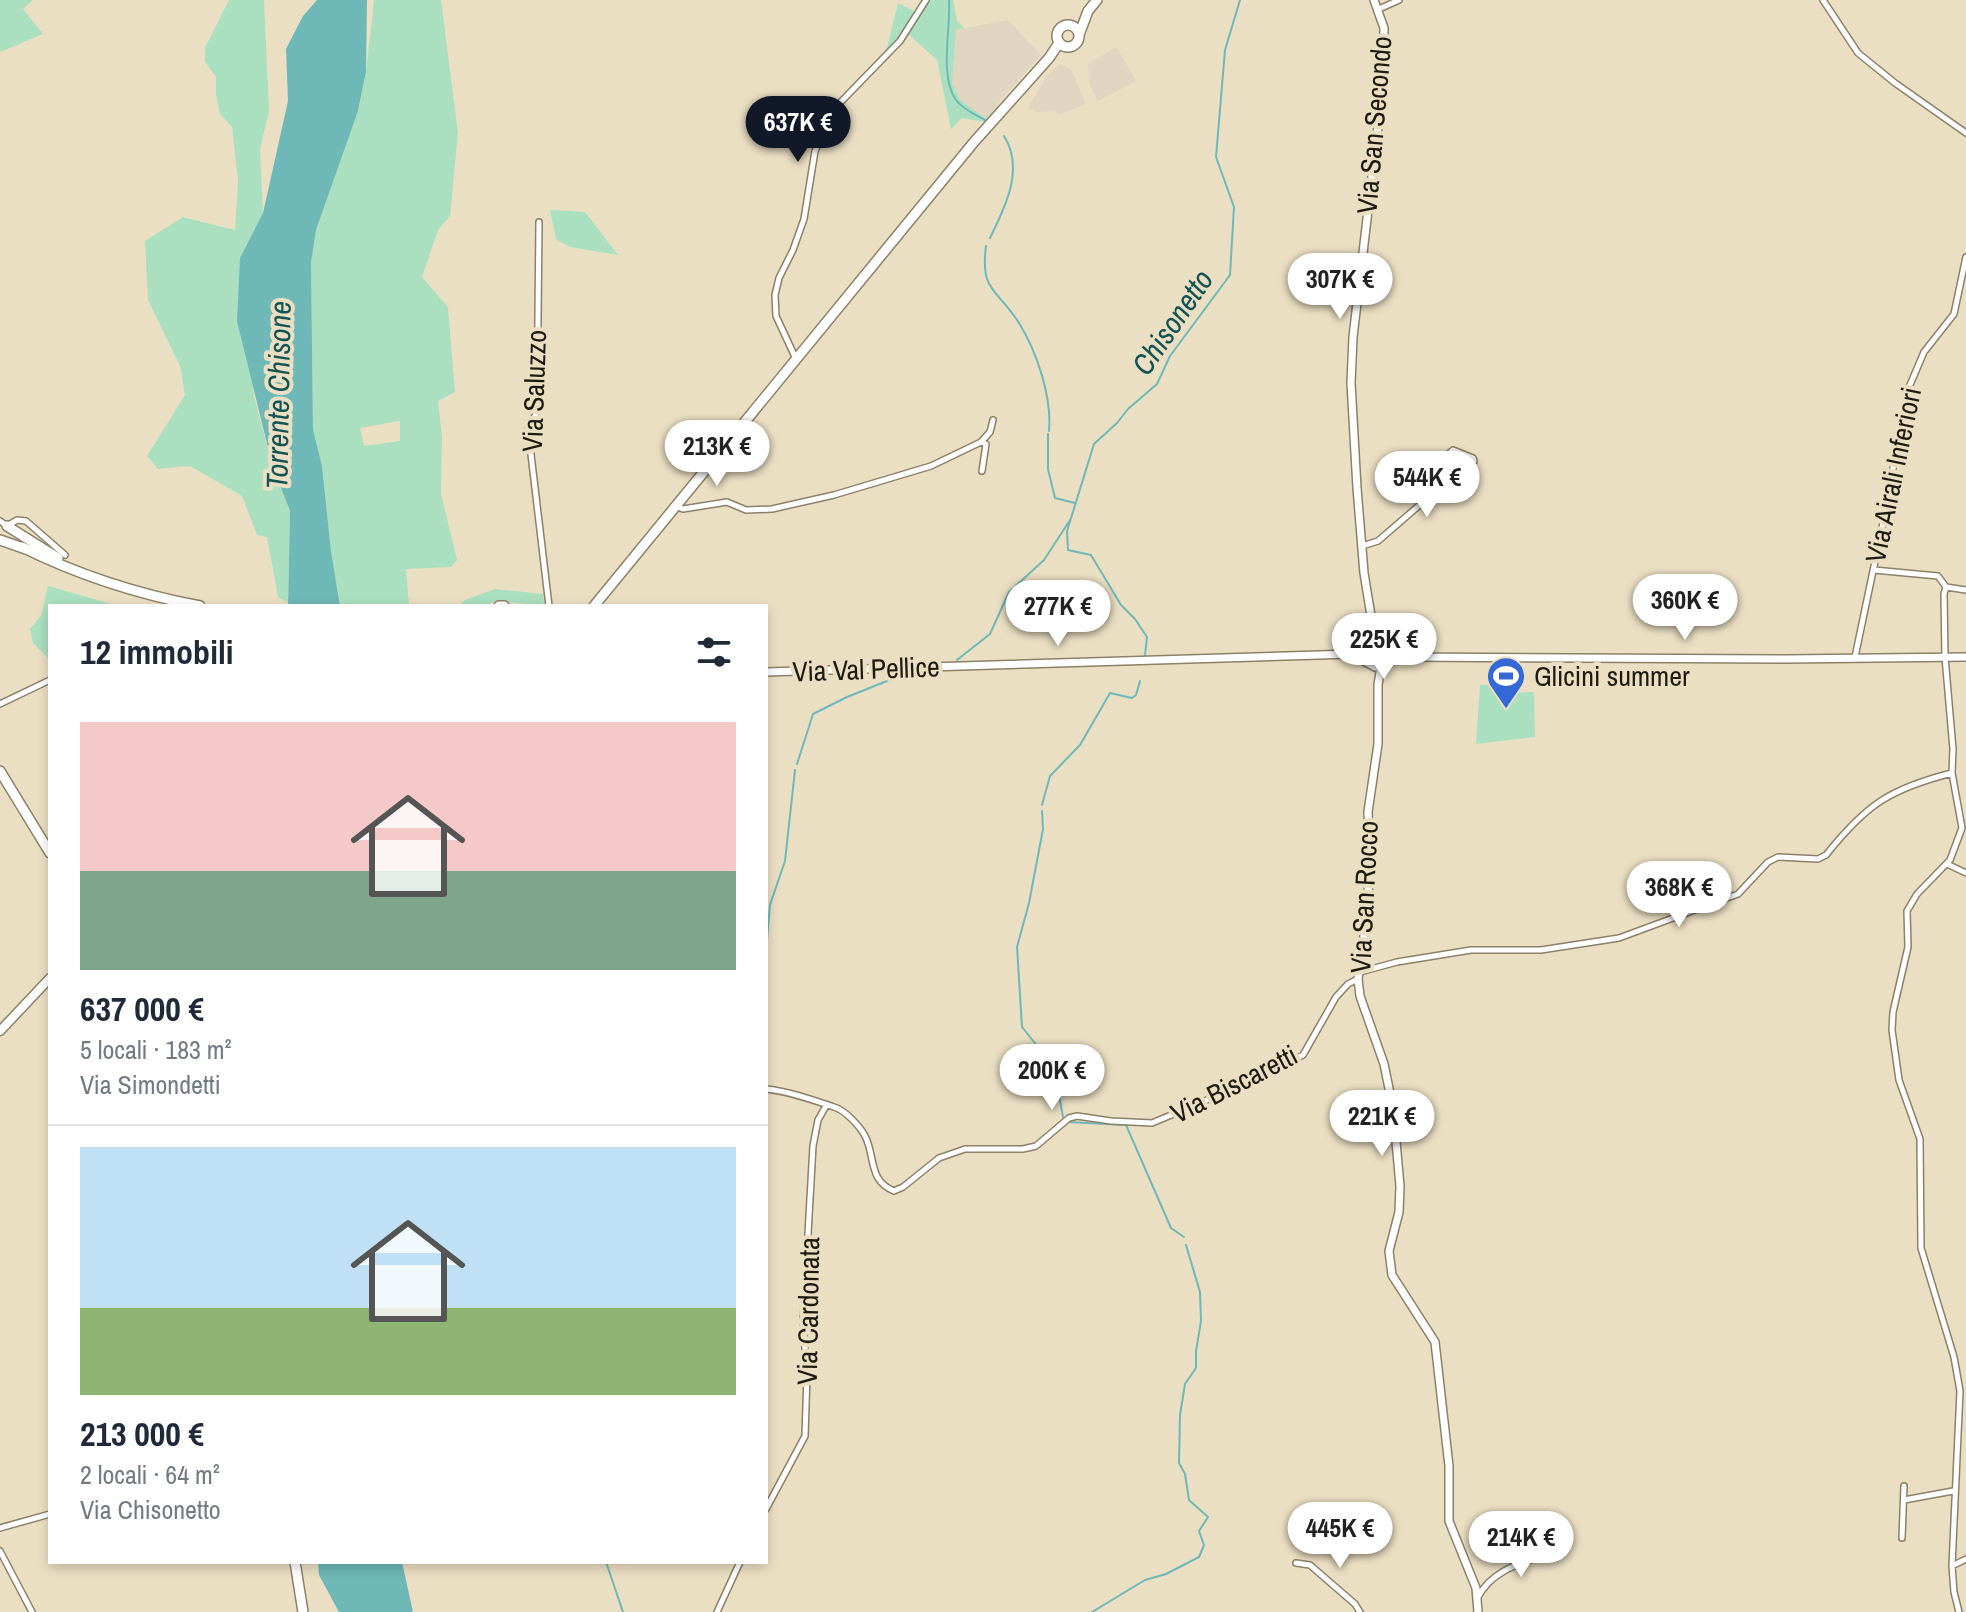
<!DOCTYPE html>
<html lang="it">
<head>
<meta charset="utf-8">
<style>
  :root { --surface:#fff; --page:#f2f2f3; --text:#1f2937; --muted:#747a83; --line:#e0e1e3; --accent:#111827 }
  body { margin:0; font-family:"Archivo Narrow",sans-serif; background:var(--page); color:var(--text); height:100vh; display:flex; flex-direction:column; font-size:30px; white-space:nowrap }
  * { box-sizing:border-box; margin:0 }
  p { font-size:26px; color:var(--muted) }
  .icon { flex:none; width:44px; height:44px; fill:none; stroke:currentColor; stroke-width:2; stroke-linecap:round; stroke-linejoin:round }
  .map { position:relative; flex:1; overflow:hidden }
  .panel { position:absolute; left:48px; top:604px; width:720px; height:960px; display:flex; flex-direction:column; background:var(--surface); border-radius:0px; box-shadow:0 4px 12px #0003 }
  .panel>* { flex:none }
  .price { position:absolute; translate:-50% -68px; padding:0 18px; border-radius:28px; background:#fff; color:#222; font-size:26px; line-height:52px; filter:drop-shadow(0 2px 4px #0008) }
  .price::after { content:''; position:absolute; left:50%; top:48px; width:24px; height:18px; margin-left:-12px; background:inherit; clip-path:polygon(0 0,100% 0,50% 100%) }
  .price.selected { background:var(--accent); color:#fff }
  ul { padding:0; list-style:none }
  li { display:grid; align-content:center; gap:16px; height:424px; padding:0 32px }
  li+li { border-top:2px solid var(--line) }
  li span { display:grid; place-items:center; height:248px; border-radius:0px; color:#555 }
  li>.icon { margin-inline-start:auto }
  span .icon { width:144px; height:144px; fill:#fffc; stroke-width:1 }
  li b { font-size:34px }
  h2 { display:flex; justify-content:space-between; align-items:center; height:96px; padding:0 32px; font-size:34px }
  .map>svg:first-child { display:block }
</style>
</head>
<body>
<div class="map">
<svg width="1966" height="1612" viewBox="0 0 1966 1612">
  <rect width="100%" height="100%" fill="#ebdfc3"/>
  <path fill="#e0d5c1" d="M1008,20l33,35 -43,48 -1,7 -9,10 -28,-20 -8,-17 4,-53z
    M1117,47l19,34 -38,20 -8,-15 -2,-22z
    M1060,64l11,5 15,35 -28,11 -2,-4 -20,1 -8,-5 20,-33z"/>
  <path fill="#aae0c0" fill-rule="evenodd" d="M0,0h33l-10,9 20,25 -43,18z
    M229,0h35l5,111 -9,38 3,64 -23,45 14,138 18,68 18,47 -2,91 -10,-5 -11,-60 -10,-2 -15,-39 -52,-30 -32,3 -11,-13 38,-61 -5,-29 -32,-66 -3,-59 38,-24 52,13 3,-50 -6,-53 -12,-13 -4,-19v-18l-11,-15v-14z
    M374,0h67l17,133 -8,83 -12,14 -16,47 26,30 7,85 -17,9 4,35 -1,58 16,66 -6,7 -45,2 3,37h-69l-9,-55 -9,-85 -9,-36 -2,-167 5,-33 43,-122 7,-36zM400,421v20l-36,5 -4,-18z
    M927,0h26l4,21 7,7 -8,2 -4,53 8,17 28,20 -4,2 -22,-4 -11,11 -14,-69 -30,-27z
    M898,3l16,8 1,3 -17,28 -12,10z
    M550,210l35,2 33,43 -48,-8 -14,-8z
    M48,586l70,20h-68v51l-2,1 -15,-15 -3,-14 11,-13z
    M495,589l48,5 1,12 -49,-5 -11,5h-25l6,-6z
    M1503,684l2,9 29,-1 1,45 -59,7 4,-59z"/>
  <path fill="#6fb8b8" d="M317,0h50l-1,72 -8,39 -42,119 -5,33 2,167 9,36 9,85 9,55h-52l2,-95 -18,-47 -35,-143 3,-63 23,-45 25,-112 -2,-52 17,-33z
    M318,1562h84l11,50h-74l-20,-37z"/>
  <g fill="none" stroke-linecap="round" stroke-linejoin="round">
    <path stroke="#6fb8b8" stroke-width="2" d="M949,0c2,28 -10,77 7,100 7,10 21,15 32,22
      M990,238c15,-31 35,-69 14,-102
      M986,246c-6,46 11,42 33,77 18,29 33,74 30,108
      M1048,434v35l7,29 20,5
      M1145,655l2,-18 -12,-18 -14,-14 -30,-50 -23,-5 -1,-19 27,-87 23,-21 11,-14 29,-25 13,-28 60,-81 4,-68 -18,-50 9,-107 15,-50
      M957,660l33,-26 19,-42 35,-32 26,-40
      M797,764l16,-50 34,-17 50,-20
      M1042,805l8,-29 30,-31 30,-52 22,5 4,-3 4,-14
      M1042,811l1,18 -14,74 -12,44 5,80 32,40 9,50
      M766,1024l1,-84 3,-35 15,-44 10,-91
      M1068,1122l58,3 45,103 13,9
      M606,1562l17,50
      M1092,1612l53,-32 21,-6 33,-17 5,-12 -5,-14 9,-14 -19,-17 -4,-26 -6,-11 1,-48 5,-31 11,-16v-17l5,-30 -1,-29 -14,-47"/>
    <defs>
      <path id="minor" d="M1823,0l35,53 37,30 71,50
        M1379,9l20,-9
        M539,222l-2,190 -9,17 21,177
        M796,359l-20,-43 -1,-21 4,-17 14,-28 11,-31 11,-68 19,-42 66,-68 26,-41
        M981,442l5,2 -4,27
        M675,506l8,3 44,-7 19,8 26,-1 62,-14 97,-29 50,-24 9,-10 3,-12
        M0,521l7,5 10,-6 9,1 39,34
        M1362,546l16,-5 59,-51 3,-6 -7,-8v-9l20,-17 20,8 1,3
        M1874,570l64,6 8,11
        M1855,657l27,-129 25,-136 17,-40 30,-38 12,-57
        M0,704l50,-24
        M1947,864l19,9
        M1360,972l37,-10 74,-12h70l78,-12 119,-44 30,-32 10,-5 40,2 8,-4c40,-50 63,-66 126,-82
        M766,1089c22,2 47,11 68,18 11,3 27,20 32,31 9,20 3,43 28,53l9,-4 36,-29 26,-9h58l13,-3 33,-28 8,-2 34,5 41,2 86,-36 65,-32 33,-58 12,-13 10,-5
        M1904,1500l49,-9
        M766,1509l39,-73 2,-62 -4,-52 10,-176 5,-26 8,-14
        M0,1528l50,-14
        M1902,1538l2,-52
        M0,1551l32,61
        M1296,1563l14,2 45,39 5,8
        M1952,1566l14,-7
        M1478,1597c15,-29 48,-35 77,-46
        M717,1612l23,-50
        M1959,1612l-5,-20 -2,-26 8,-175 -6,-34 -33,-109 -1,-109 -21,-59 -7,-50 1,-18 15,-65 -1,-36 10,-17 33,-34 12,-32 -10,-55 1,-24 -8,-92 -1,-63 2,-7 20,3"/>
      <path id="tertiary" d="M1373,648l1,-14 -10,-61 -7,-85 -6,-105 2,-46 30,-253 1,-56 -10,-28
        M1385,651l19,6 382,2 180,-2
        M1381,666l-3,19v59l-10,68 2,42 -3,60 -9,65 2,17 24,68 9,44 7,78 -1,26 -10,39 3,24 43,67 14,124v55l27,67 2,24
        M766,672l585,-18 17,-2 10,-5 7,4 2,7 -4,7 -8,2 -24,-13"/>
      <path id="secondary" d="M0,1031l50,-53"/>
      <path id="primary" d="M1057 36a11 11 0 1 1 22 0a11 11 0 1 1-22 0Z
        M1079,35l9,-24 9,-11
        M7,526l51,32
        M22,547c58,29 115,47 178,59
        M499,606h5
        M594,606l380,-464 75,-84 10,-15"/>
      <path id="trunk" d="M0,540l26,9
        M0,771l50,82
        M295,1562l8,50"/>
    </defs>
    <use href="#minor" stroke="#8c8168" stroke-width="8"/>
    <use href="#tertiary" stroke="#8c8168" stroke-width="10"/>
    <use href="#secondary" stroke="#8c8168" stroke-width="11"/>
    <use href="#primary" stroke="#8c8168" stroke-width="12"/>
    <use href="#trunk" stroke="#8c8168" stroke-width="12"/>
    <use href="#minor" stroke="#fff" stroke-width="5"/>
    <use href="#tertiary" stroke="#fff" stroke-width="7"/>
    <use href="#secondary" stroke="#fff" stroke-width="8"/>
    <use href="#primary" stroke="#fff" stroke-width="9"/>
    <use href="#trunk" stroke="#fff" stroke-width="9"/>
  </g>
  <defs>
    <symbol id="stadium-pin" viewBox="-11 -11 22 30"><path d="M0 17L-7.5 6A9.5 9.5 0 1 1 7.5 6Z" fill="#3468d7" stroke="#ebdfc3"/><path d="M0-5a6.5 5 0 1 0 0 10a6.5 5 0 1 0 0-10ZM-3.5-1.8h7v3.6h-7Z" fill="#fff"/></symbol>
  </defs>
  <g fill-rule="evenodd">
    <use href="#stadium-pin" x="1484" y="654" width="44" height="60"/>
  </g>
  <g text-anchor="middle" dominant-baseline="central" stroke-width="8" stroke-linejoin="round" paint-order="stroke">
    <g font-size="28" fill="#1e1a10" stroke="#ebdfc3">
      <text transform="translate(1374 125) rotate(-85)">Via San Secondo</text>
      <text transform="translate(534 391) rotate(-88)">Via Saluzzo</text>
      <text transform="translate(1893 475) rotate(-78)">Via Airali Inferiori</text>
      <text transform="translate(866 669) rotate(-2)">Via Val Pellice</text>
      <text transform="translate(1364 897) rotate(-87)">Via San Rocco</text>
      <text transform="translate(1234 1084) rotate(-27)">Via Biscaretti</text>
      <text transform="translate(808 1311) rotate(-89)">Via Cardonata</text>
    </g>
    <g font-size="28" fill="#1e1a10" stroke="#ebdfc3" text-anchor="start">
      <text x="1534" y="676">Glicini summer</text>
    </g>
    <g font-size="30" font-style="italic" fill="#125353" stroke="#ebdfc3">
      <text transform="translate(1172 322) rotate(-56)">Chisonetto</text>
      <text transform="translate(278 395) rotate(-89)">Torrente Chisone</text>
    </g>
  </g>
</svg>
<b class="price selected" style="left:798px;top:164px">637K €</b>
<b class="price" style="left:1340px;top:321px">307K €</b>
<b class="price" style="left:717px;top:488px">213K €</b>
<b class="price" style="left:1427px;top:519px">544K €</b>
<b class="price" style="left:1685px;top:642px">360K €</b>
<b class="price" style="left:1058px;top:648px">277K €</b>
<b class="price" style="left:1384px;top:681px">225K €</b>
<b class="price" style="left:1679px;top:929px">368K €</b>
<b class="price" style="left:1052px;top:1112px">200K €</b>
<b class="price" style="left:1382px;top:1158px">221K €</b>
<b class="price" style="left:1340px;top:1570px">445K €</b>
<b class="price" style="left:1521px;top:1579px">214K €</b>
<section class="panel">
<h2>12 immobili<svg class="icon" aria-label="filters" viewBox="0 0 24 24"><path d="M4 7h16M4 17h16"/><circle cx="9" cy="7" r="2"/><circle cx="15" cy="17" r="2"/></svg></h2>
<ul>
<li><span style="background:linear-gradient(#f6c9c9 60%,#7fa58c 0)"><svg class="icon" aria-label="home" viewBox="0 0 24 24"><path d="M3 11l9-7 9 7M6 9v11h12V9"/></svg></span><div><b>637 000 €</b><p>5 locali · 183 m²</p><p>Via Simondetti</p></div></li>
<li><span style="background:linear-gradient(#bfe0f5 65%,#8fb573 0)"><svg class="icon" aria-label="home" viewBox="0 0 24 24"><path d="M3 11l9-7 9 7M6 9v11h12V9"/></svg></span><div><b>213 000 €</b><p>2 locali · 64 m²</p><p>Via Chisonetto</p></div></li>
</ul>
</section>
</div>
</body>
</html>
